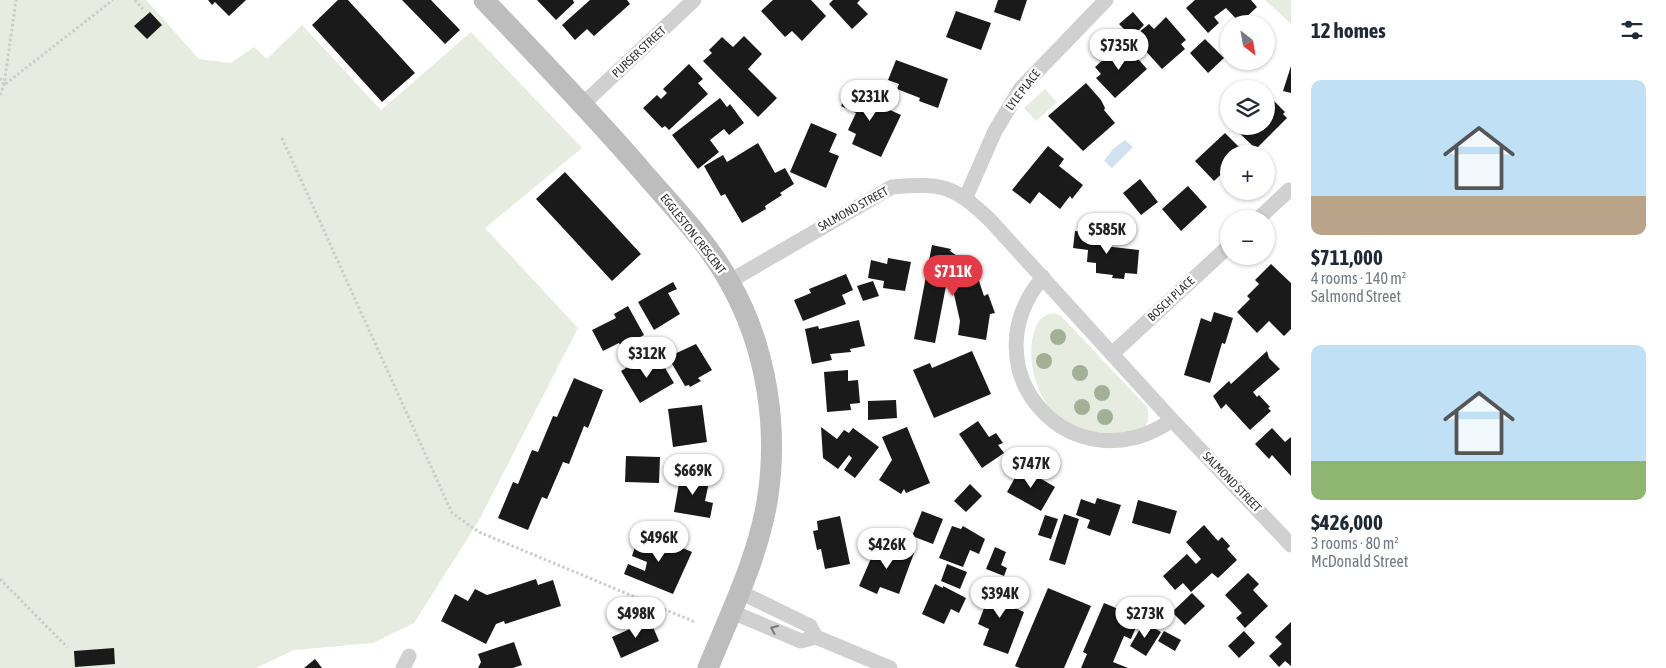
<!DOCTYPE html>
<html lang="en">
<head>
<meta charset="utf-8">
<style>
  :root { --surface:#fff; --page:#f6f6f7; --text:#1f2937; --muted:#747a83; --accent:#e63946 }
  body { margin:0; font-family:"Asap Condensed",sans-serif; background:var(--page); color:var(--text); height:100vh; display:flex; flex-direction:column; font-size:19px; white-space:nowrap }
  * { box-sizing:border-box; margin:0 }
  p { font-size:16px; color:var(--muted) }
  .icon { flex:none; width:28px; height:28px; fill:none; stroke:currentColor; stroke-width:2; stroke-linecap:round; stroke-linejoin:round }
  .map { position:relative; flex:1; overflow:hidden }
  .details { display:flex; flex-direction:column; background:var(--surface); width:375px }
  .details>* { flex:none }
  .needle { width:32px; rotate:149deg }
  .buttons { position:absolute; left:1220px; top:15px; display:grid; gap:10px }
  .buttons a { display:grid; place-items:center; width:55px; height:55px; border-radius:50%; background:var(--surface); box-shadow:0 1px 4px #0004; font-size:25px }
  .price { position:absolute; translate:-50% -42px; padding:0 11px; border-radius:18px; background:#fff; color:#222; font-size:16px; line-height:32px; filter:drop-shadow(0 1px 2px #0008) }
  .price::after { content:''; position:absolute; left:50%; top:30px; width:15px; height:11px; margin-left:-8px; background:inherit; clip-path:polygon(0 0,100% 0,50% 100%) }
  .price.on { background:var(--accent); color:#fff }
  ul { padding:0; list-style:none }
  li { display:grid; align-content:center; gap:10px; height:265px; padding:0 20px }
  li span { display:grid; place-items:center; height:155px; border-radius:10px; color:#555 }
  li>.icon { margin-inline-start:auto }
  span .icon { width:90px; height:90px; fill:#fffc; stroke-width:1 }
  li b { font-size:21px }
  h2 { display:flex; justify-content:space-between; align-items:center; height:60px; padding:0 20px; font-size:21px }
  main { display:flex; flex:1; min-height:0 }
  .map>svg:first-child { display:block }
</style>
</head>
<body>
<main>
<div class="map">
<svg width="1291" height="668" viewBox="0 0 1291 668">
  <rect width="100%" height="100%" fill="#fff"/>
  <path fill="#e6ecdf" d="M0,0h146l53,59 32,4 23,-16 13,12 35,-34 79,85 90,-78 111,116 -97,80 93,100 -100,194 -64,101 -41,20 -79,7 -38,18h-256z
    M1265,0h26v24z
    M1045,89l12,13 -21,19 -12,-13z
    M1053,313l8,3 86,91c9,34 -31,28 -52,25 -6,-1 -13,-1 -19,-3 -32,-13 -49,-56 -44,-88 3,-14 6,-25 21,-28z"/>
  <path fill="#cfe2ee" d="M1125,140l8,7 -21,21 -8,-7 9,-12z"/>
  <path fill="#1a1a1a" d="M208,0h38l-17,16 -14,-14 -3,3z
    M338,0h10l67,73 -33,29 -70,-77z
    M402,0h29l29,30 -15,14z
    M537,0h36l1,3 -18,17z
    M590,0h37l3,4 -36,32 -7,-7 -12,11 -13,-15z
    M773,0h38l15,16 -24,25 -10,-10 -7,6 -24,-26z
    M833,0h27l-3,3 11,11 -16,15 -23,-25z
    M998,0h29l-7,21 -26,-9z
    M1195,0h56l6,7 -17,16 -14,-15 -12,9 5,6 -11,10 -22,-25z
    M956,11l35,12 -10,27 -35,-13z
    M150,12l12,13 -15,14 -13,-13z
    M1133,12l11,13 -12,12 -13,-13z
    M1166,17l20,23 -5,4 4,5 -23,20 -29,-32 16,-13 5,5z
    M744,36l18,18 -14,15 29,29 -19,19 -55,-56 9,-8 -3,-3 13,-13 11,10z
    M1205,39l19,19 -16,15 -18,-20z
    M1118,46l8,8 4,-4 17,19 -32,29 -19,-20 5,-4 -6,-7z
    M896,60l52,19 -10,29 -19,-7 1,-3 -23,-9 2,-5 -11,-4z
    M689,64l14,15 -5,4 10,11 -39,36 -4,-4 -3,2 -19,-20 14,-13 4,4 6,-6 -4,-4z
    M1291,66v27l-8,-2z
    M1086,83l15,17 4,8 -1,2 11,13 -32,28 -35,-35z
    M851,85l20,10 -3,5 33,15 -20,42 -29,-13 4,-10 -8,-4 8,-17 -15,-7z
    M1268,95l17,17 -2,2 4,4 -31,31 -24,-23h34v-29z
    M720,98l7,9 3,-3 14,19 -15,12 -5,-6 -14,11 9,12 -21,17 -26,-34z
    M811,123l26,11 -8,18 10,4 -13,32 -36,-16z
    M1225,133l19,19 -15,2v13l-15,14 -19,-20z
    M758,143l17,30 10,-5 9,16 -14,9 2,2 -17,11 1,3 -24,14 -17,-29 -4,2 -17,-30 19,-11 4,7z
    M1048,146l16,13 -5,7 24,19 -11,14 -2,-3 -10,13 -21,-17 -9,12 -18,-14z
    M565,172l76,82 -29,27 -76,-82z
    M1140,179l18,23 -17,13 -18,-22z
    M1188,186l19,21 -26,24 -19,-22z
    M1075,231l30,3 -1,12 35,4 -2,24 -12,-1 -1,6 -12,-1 1,-3 -17,-2v-10l-9,-1 1,-12 -15,-2z
    M932,245l19,4 -1,2 19,13 7,8 8,24 4,-2 7,19 -5,1 -4,26 -28,-5 2,-14 -7,-31 -7,-4 -11,57 -21,-4z
    M888,258l23,4 -6,29 -22,-3 1,-7 -16,-3 3,-18 16,4z
    M1271,264l20,19v46l-7,7 -15,-15 -12,12 -20,-21 13,-13 -3,-3 12,-12 -4,-4z
    M846,274l7,16 -11,5 4,9 -43,17 -9,-21 17,-7 -2,-4z
    M873,281l6,15 -16,5 -6,-15z
    M673,282l4,7 -9,4 12,21 -26,16 -16,-28z
    M628,306l16,29 -13,7 2,3 -10,5 -4,-7 -16,8 -11,-21 24,-12 -2,-4z
    M1214,312l19,6 -8,26 -3,-1 -12,40 -26,-8 17,-57 10,4z
    M859,320l6,26 -15,3 1,3 -21,2 2,6 -20,4 -7,-35 13,-3 1,3z
    M696,344l16,26 -14,8 3,3 -11,6 -1,-2 -4,1 -17,-29z
    M972,351l19,43 -57,24 -21,-48 17,-7 2,5z
    M1267,351l2,7 11,11 -27,23 4,5 2,-2 11,12 -2,1 3,3 -21,19 -24,-26 -5,5 -8,-13 16,-15 2,3z
    M659,358l15,25 -34,20 -19,-32 18,-11 5,7z
    M848,370v11l10,-1 2,23 -10,1 1,6 -24,2 -3,-40z
    M574,378l29,12 -15,38 -4,-2 -15,38 -6,-2 -16,37 -5,-2 -14,33 -30,-12 15,-36 5,2 14,-34 6,2 15,-36 4,1z
    M896,400l1,18 -29,2v-19z
    M702,405l5,37 -34,5 -5,-38z
    M978,421l11,16 7,-4 7,10 -5,2 6,8 -22,15 -23,-34z
    M821,427l16,12 7,-9 5,3 4,-5 26,19 -24,31 -11,-8 8,-12 -3,-3 -11,14 -15,-11z
    M907,427l23,56 -24,10 -2,-4 -3,5 -22,-14 13,-20 -10,-23z
    M1272,428l13,14 6,-5v39l-19,-21 -3,4 -14,-15z
    M626,456l34,1 -1,26 -34,-1z
    M1021,467l34,20 -14,24 -34,-19z
    M681,472l29,5 -5,24 8,2 -3,15 -36,-6z
    M970,484l12,12 -16,16 -12,-11z
    M1097,498l24,7 -11,31 -23,-8 3,-8 -14,-5 5,-16 14,5z
    M1138,500l39,11 -7,23 -38,-11z
    M922,511l21,8 -10,25 -21,-8z
    M1064,514l15,5 -14,46 -16,-5z
    M1045,515l13,4 -7,20 -13,-4z
    M840,516l10,48 -25,5 -4,-20 -4,1 -4,-19 5,-1 -1,-9z
    M1204,525l14,16 4,-4 8,9 -3,3 10,11 -19,18 -6,-5 -21,19 -8,-9 -8,7 -12,-14 24,-22 9,10 5,-5 -15,-17z
    M952,526l9,3 2,-3 22,13 -6,15 -9,-4 -7,17 -24,-9z
    M639,534l14,6 2,-4 37,16 -19,42 -49,-20 4,-10 17,7 2,-9 -15,-6z
    M898,546l16,7 -15,41 -19,-7 -3,7 -18,-8 17,-39 18,8z
    M995,547l11,5 -5,13 6,3 -3,8 -18,-7z
    M947,564l20,8 -7,17 -19,-8z
    M1248,573l11,11 -6,6 15,16 -23,22 -9,-10 6,-5 -17,-18z
    M536,579l2,6 15,-5 8,26 -56,18 -1,-3 -8,3 -10,20 -45,-23 14,-27 13,7 7,-12 12,6z
    M994,582l18,7 -6,15 18,8 -16,42 -25,-9 6,-16 -11,-5z
    M935,584l8,4v-2l23,12 -7,15 -8,-4 -7,15 -22,-10z
    M1048,588l43,18 -27,62h-44l-5,-2z
    M1192,593l13,13 -20,19 -13,-13z
    M1104,603l36,15 -9,21 -7,-3 -11,26 15,6h-47l6,-14 -4,-2z
    M650,620l9,21 -38,17 -9,-21z
    M1144,622l17,10 -15,24 -16,-10z
    M1291,622v44l-6,-5 -6,6 -10,-11 13,-12 -7,-7z
    M1164,631l17,9 -6,11 -17,-10z
    M1244,631l11,12 -16,15 -11,-12z
    M514,642l8,23 -9,3h-35l3,-6 -3,-8z
    M114,648l1,16 -40,3 -1,-16z
    M315,659l7,9h-18z"/>
  <g fill="none" stroke-linecap="round" stroke-linejoin="round">
    <path stroke="#cdcdcd" stroke-width="3" stroke-dasharray="2.5 2.5" stroke-linecap="butt" d="M135,0l8,9
      M0,78l4,7 109,-85
      M0,95l4,-10 12,-85
      M282,138l170,375 27,19 216,90
      M0,579l67,68"/>
    <path stroke="#d0d0d0" stroke-width="15" d="M583,104l111,-104
      M966,197l29,-66 26,-43 85,-88
      M1258,219l31,-29
      M1043,277c-78,93 29,212 129,143
      M730,281l162,-94c51,-4 61,-2 98,33l182,200 119,125
      M1113,353l116,-107
      M740,592l70,34 6,11 74,31
      M732,612l69,29 15,-4
      M403,668l6,-12"/>
    <path stroke="#bdbdbd" stroke-width="21" d="M484,0c54,57 108,113 159,172 30,35 65,70 87,111 37,65 49,146 37,219 -10,58 -37,112 -59,166"/>
  </g>
  <g fill="#a2b095">
    <circle cx="1058" cy="337" r="8"/>
    <circle cx="1044" cy="361" r="8"/>
    <circle cx="1080" cy="373" r="8"/>
    <circle cx="1102" cy="393" r="8"/>
    <circle cx="1082" cy="407" r="8"/>
    <circle cx="1105" cy="417" r="8"/>
  </g>
  <defs><path id="oneway-chevron" d="M-2-3.5L2.5 0L-2 3.5" fill="none" stroke-width="1.6" stroke-linecap="round" stroke-linejoin="round" transform="scale(1.25)"/></defs>
  <use stroke="#7a7a7a" href="#oneway-chevron" transform="translate(774 629) rotate(-157)"/>
  <g text-anchor="middle" dominant-baseline="central" stroke-width="5" stroke-linejoin="round" paint-order="stroke">
    <g font-size="12" fill="#333" stroke="#fff">
      <text transform="translate(639 52) rotate(-43)">PURSER STREET</text>
      <text transform="translate(1023 90) rotate(-52)">LYLE PLACE</text>
      <text transform="translate(853 209) rotate(-29)">SALMOND STREET</text>
      <text transform="translate(693 234) rotate(52)">EGGLESTON CRESCENT</text>
      <text transform="translate(1171 299) rotate(-43)">BOSCH PLACE</text>
      <text transform="translate(1232 482) rotate(46)">SALMOND STREET</text>
    </g>
  </g>
</svg>
<div class="buttons">
<a><svg class="needle" viewBox="-14 -14 28 28"><path d="M0-13l5 13h-10z" fill="#e53935"/><path d="M0 13l5-13h-10z" fill="#747a83"/></svg></a>
<a><svg class="icon" aria-label="layers" viewBox="0 0 24 24"><path d="M12 4l9 5-9 5-9-5zM3 14l9 5 9-5"/></svg></a>
<a>+</a>
<a>−</a>
</div>
<b class="price" style="left:1119px;top:71px">$735K</b>
<b class="price" style="left:870px;top:122px">$231K</b>
<b class="price" style="left:1107px;top:255px">$585K</b>
<b class="price on" style="left:953px;top:297px">$711K</b>
<b class="price" style="left:647px;top:379px">$312K</b>
<b class="price" style="left:1031px;top:489px">$747K</b>
<b class="price" style="left:693px;top:496px">$669K</b>
<b class="price" style="left:659px;top:563px">$496K</b>
<b class="price" style="left:887px;top:570px">$426K</b>
<b class="price" style="left:1000px;top:619px">$394K</b>
<b class="price" style="left:636px;top:639px">$498K</b>
<b class="price" style="left:1145px;top:639px">$273K</b>
</div>
<section class="details">
<h2>12 homes<svg class="icon" aria-label="filters" viewBox="0 0 24 24"><path d="M4 7h16M4 17h16"/><circle cx="9" cy="7" r="2"/><circle cx="15" cy="17" r="2"/></svg></h2>
<ul>
<li><span style="background:linear-gradient(#bfe0f5 75%,#b9a48a 0)"><svg class="icon" aria-label="home" viewBox="0 0 24 24"><path d="M3 11l9-7 9 7M6 9v11h12V9"/></svg></span><div><b>$711,000</b><p>4 rooms · 140 m²</p><p>Salmond Street</p></div></li>
<li><span style="background:linear-gradient(#bfe0f5 75%,#8fb573 0)"><svg class="icon" aria-label="home" viewBox="0 0 24 24"><path d="M3 11l9-7 9 7M6 9v11h12V9"/></svg></span><div><b>$426,000</b><p>3 rooms · 80 m²</p><p>McDonald Street</p></div></li>
</ul>
</section>
</main>
</body>
</html>
